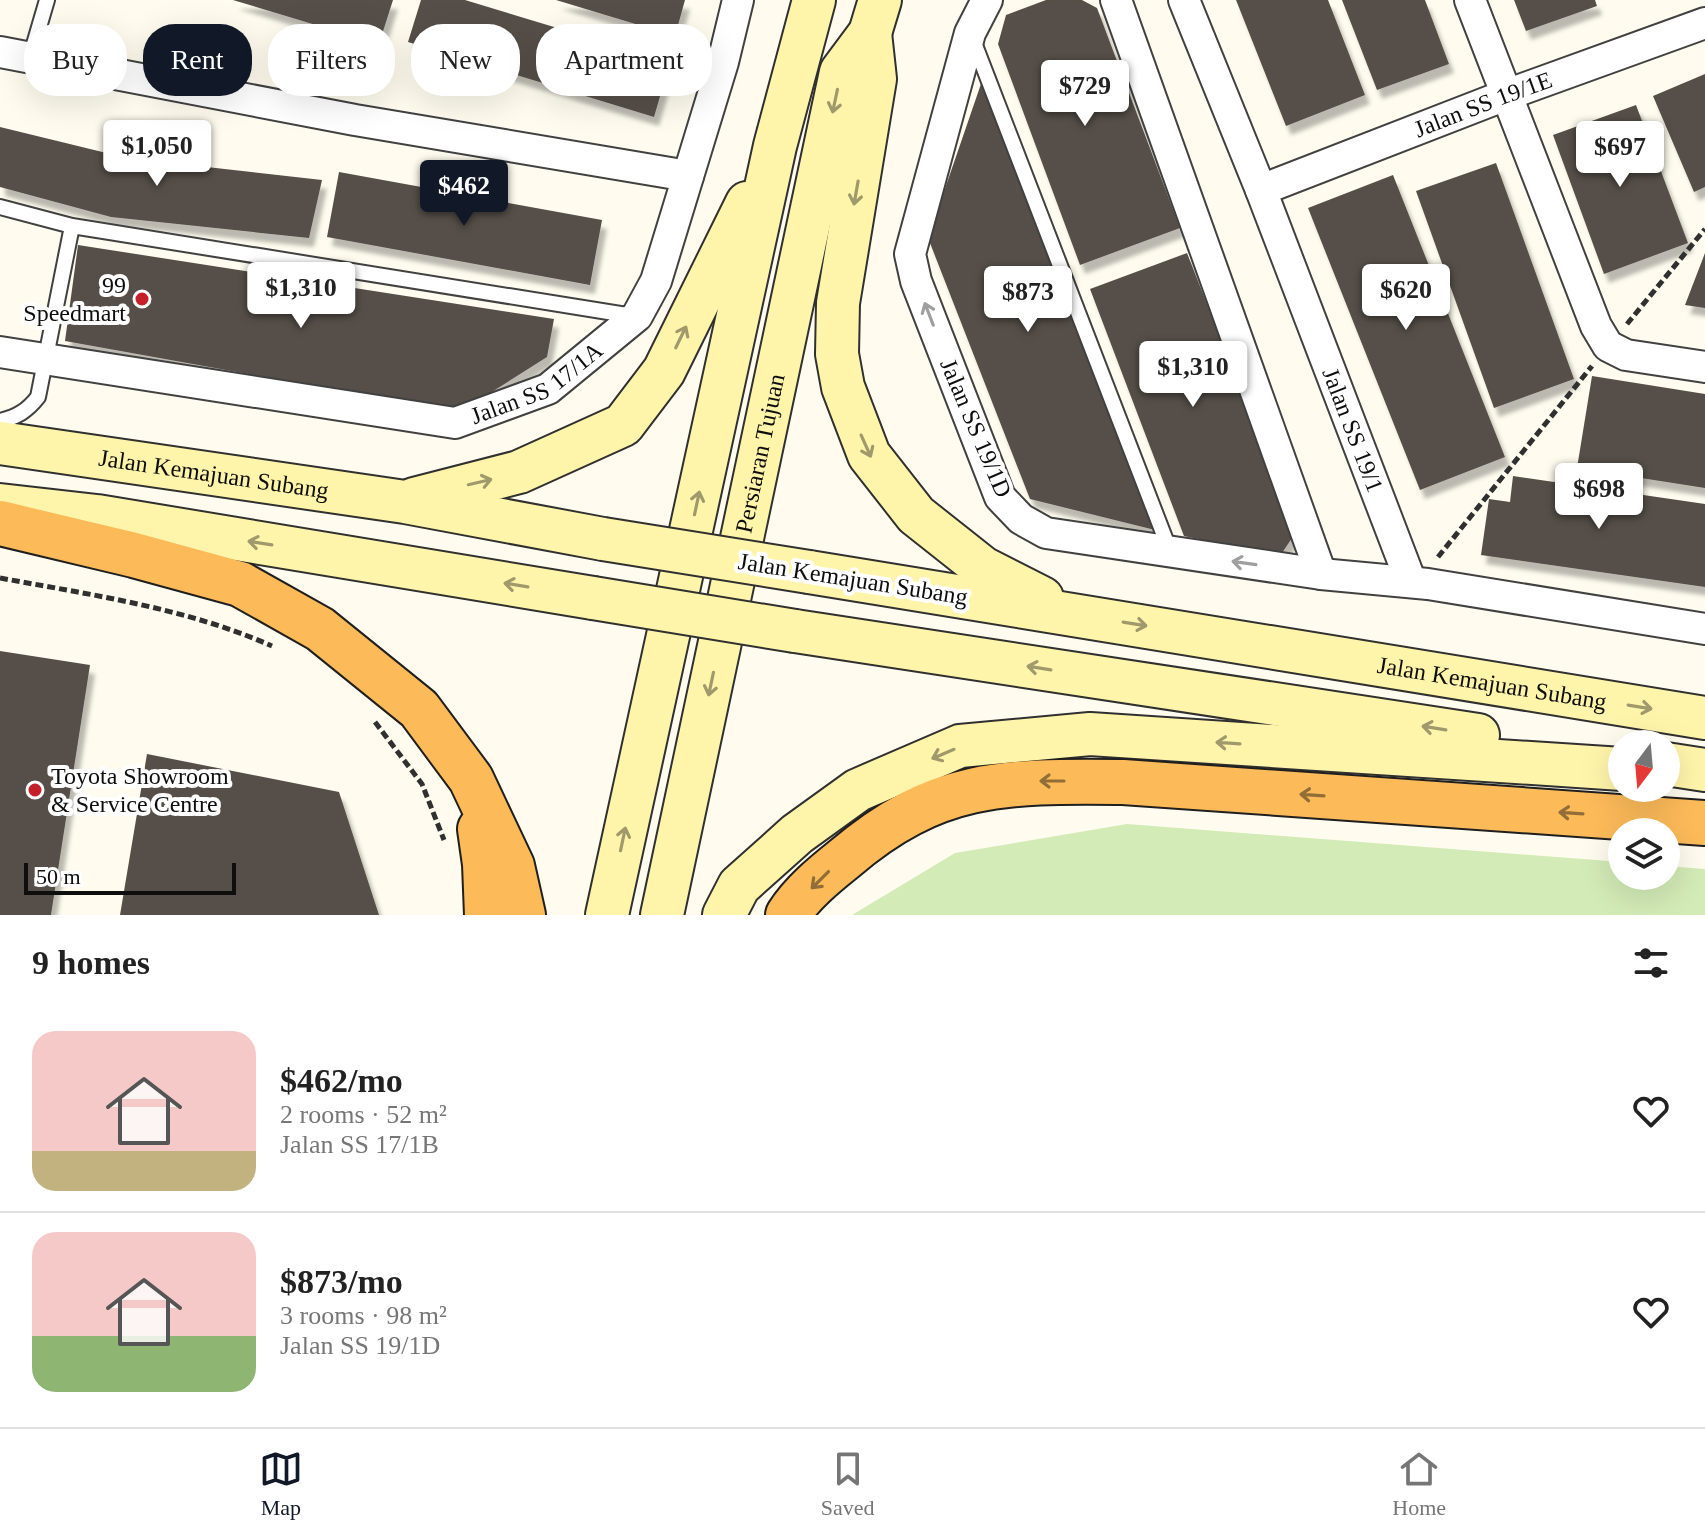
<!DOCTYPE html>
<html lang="en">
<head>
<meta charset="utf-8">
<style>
  :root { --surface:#fff; --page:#f2f2f2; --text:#222; --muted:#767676; --line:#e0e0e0; --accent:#111827 }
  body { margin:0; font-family:"Times New Roman",serif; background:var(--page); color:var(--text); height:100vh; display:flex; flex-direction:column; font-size:30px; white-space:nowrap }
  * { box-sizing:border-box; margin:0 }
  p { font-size:26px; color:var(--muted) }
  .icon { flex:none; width:44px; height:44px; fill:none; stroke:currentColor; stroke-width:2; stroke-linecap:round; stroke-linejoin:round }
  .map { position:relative; height:915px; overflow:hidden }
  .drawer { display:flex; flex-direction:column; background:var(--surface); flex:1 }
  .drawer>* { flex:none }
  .hud { position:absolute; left:24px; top:24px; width:800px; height:72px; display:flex; gap:16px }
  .needle { width:52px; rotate:196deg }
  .buttons { position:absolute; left:1608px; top:730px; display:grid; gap:16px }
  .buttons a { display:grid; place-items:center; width:72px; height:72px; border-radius:50%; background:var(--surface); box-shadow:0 8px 32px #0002; font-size:40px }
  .scale { position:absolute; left:24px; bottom:20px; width:212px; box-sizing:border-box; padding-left:8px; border:4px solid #0e0e0e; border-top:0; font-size:22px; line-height:28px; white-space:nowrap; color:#0e0e0e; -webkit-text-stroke:6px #fff; paint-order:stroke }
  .price { position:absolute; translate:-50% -68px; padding:0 18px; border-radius:8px; background:#fff; color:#222; font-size:26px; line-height:52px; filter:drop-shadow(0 2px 4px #0008) }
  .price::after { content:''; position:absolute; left:50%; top:48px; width:24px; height:18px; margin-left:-12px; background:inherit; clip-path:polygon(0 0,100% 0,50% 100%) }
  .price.active { background:var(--accent); color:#fff }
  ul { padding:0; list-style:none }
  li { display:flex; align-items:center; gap:24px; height:200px; padding:0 32px }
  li+li { border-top:2px solid var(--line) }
  li span { display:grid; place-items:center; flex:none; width:224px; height:160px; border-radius:24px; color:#555 }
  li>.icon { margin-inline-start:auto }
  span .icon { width:96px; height:96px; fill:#fffc; stroke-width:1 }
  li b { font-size:34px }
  h2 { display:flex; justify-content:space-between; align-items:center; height:96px; padding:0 32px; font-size:34px }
  .pill { padding:0 28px; border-radius:32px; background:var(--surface); box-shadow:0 8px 32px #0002; font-size:28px; line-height:72px }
  .pill.active { background:var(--accent); color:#fff }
  .dock { display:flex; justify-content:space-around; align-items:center; height:112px; border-top:2px solid var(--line); background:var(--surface); font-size:22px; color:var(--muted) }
  .dock a { display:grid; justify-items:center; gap:4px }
  .dock .active { color:var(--accent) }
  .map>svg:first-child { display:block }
</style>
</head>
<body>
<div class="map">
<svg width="1705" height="915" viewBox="0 0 1705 915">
  <defs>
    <filter id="shadow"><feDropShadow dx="5" dy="9" stdDeviation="2" flood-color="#0004"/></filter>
  </defs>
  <rect width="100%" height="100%" fill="#fffcef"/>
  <path fill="#d3ebb7" d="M1127,824l495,38v14h44v-10l39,3v46h-853l103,-62z"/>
  <path fill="#574f4a" filter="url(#shadow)" d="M233,0h160l-14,44z
    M421,0h44l205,62 -16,55 -246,-75z
    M556,0h129l-10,36z
    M1046,0h36l15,8 83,220 -100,37 -82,-221 8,-29z
    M1236,0h92l37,95 -79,31z
    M1342,0h83l24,64 -72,26z
    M1514,0h81l2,6 -71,25z
    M1705,74v113l-11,5 -41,-96z
    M982,81l173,449 -125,-31 -100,-256 -1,-8z
    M1636,105l52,138 -84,31 -51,-139z
    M0,127l127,31 195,22 -13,58 -198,-21 -111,-30z
    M1496,163l78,216 -80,29 -78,-217z
    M339,172l263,48 -12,65 -263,-48z
    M1393,175l112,282 -85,33 -112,-282z
    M78,245l476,74 -7,38 -87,55 -395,-71z
    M1187,253l109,279 -16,24 -96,-20 -94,-247z
    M1705,253v55l-20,-3z
    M1592,376l113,18v94l-128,-20z
    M1513,476l192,28v83l-224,-32 8,-56 21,3z
    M0,651l90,14 -39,250h-51z
    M147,754l192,38 40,123h-259z"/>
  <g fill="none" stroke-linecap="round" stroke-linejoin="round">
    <defs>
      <path id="service" d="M973,40l197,511
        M30,58l17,-58
        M0,207l72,19 561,90
        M0,421c17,-4 27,-10 38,-24l34,-171"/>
      <g id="minor">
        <path d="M987,0l-17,33 -60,221 6,27 84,216 21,22 25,14 275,41 107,10 277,45"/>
        <path d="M1116,0l205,574"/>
        <path id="s1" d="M1184,0l77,190 150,392"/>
        <path d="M1470,0l126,326 12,20 18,9 79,12"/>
        <path d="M0,52l355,68 333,56"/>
        <path id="s2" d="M1261,190l245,-95 199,-72"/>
        <path id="s3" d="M0,352l455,71 93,-34 89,-73 19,-35 67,-219 15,-62"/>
      </g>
      <g id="secondary">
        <path d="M870,33l5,46 -37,224 -1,51 6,33 26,68 47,60 67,53 59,30"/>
        <path id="s4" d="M0,443l405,59 198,37"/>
        <path d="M414,499l105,-27 104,-47 41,-54 83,-168"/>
        <path d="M0,505l97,11 496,82"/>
        <path id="s5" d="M809,572l896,146"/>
        <path d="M795,631l683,104"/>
        <path d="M1666,764l39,6"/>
        <path d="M607,915l168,-769 39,-146"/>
        <path id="s6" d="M662,915l179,-843 29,-39 10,-33"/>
        <path d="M724,915l15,-29 58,-52 61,-44 102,-44 130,-12 532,35"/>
      </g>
      <path id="trunk" d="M0,523l134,32 106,29 80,45 99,80 52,70 41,87 11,49
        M480,829l5,35 2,51
        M788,915c14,-22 36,-40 56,-56 93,-80 163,-78 279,-77l582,41"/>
    </defs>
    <use href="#service" stroke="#414141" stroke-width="18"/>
    <use href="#minor" stroke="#414141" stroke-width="34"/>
    <use href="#secondary" stroke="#303030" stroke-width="46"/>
    <use href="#trunk" stroke="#1f1f1f" stroke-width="48"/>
    <path stroke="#303030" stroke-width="5" stroke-dasharray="8 4" stroke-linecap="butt" d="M1627,324l78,-95
      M1438,557l154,-191
      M0,578c92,17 186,30 272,68
      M375,722l47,62 22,56"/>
    <use href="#service" stroke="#fff" stroke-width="14"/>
    <use href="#minor" stroke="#fff" stroke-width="30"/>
    <use href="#secondary" stroke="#fff5aa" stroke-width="42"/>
    <use href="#trunk" stroke="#fcba59" stroke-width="44"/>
    <defs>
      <path id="secondary-bridge" d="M603,539l206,33
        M593,598l202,33"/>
    </defs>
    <use href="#secondary-bridge" stroke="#303030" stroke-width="46" stroke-linecap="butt"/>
    <use href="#secondary-bridge" stroke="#fff5aa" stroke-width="42"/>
  </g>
  <defs><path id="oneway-shaft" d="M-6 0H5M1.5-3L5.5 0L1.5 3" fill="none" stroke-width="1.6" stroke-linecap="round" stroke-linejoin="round" transform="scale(2)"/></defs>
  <g stroke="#9f996c">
    <use href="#oneway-shaft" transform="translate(835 101) rotate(102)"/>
    <use href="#oneway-shaft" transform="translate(856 193) rotate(100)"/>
    <use href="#oneway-shaft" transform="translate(681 337) rotate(-64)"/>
    <use href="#oneway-shaft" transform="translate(866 446) rotate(66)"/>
    <use href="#oneway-shaft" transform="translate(480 482) rotate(-13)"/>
    <use href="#oneway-shaft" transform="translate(697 503) rotate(-78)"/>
    <use href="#oneway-shaft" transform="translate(260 543) rotate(-171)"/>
    <use href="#oneway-shaft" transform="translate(516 585) rotate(-171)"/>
    <use href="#oneway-shaft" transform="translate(1135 624) rotate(9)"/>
    <use href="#oneway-shaft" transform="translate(1039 668) rotate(-171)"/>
    <use href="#oneway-shaft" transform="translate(711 684) rotate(102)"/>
    <use href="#oneway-shaft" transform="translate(1640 707) rotate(9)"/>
    <use href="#oneway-shaft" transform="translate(1434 728) rotate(-171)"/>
    <use href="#oneway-shaft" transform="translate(1228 743) rotate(-176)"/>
    <use href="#oneway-shaft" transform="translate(943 754) rotate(157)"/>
    <use href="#oneway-shaft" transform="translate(623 839) rotate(-78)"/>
  </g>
  <g stroke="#9f9f9f">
    <use href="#oneway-shaft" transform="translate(929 314) rotate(-111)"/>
    <use href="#oneway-shaft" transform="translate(1244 563) rotate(-172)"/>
  </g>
  <g stroke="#916d37">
    <use href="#oneway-shaft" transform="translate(1052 781) rotate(-180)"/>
    <use href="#oneway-shaft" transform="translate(1312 795) rotate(-176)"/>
    <use href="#oneway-shaft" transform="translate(1571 813) rotate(-176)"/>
    <use href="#oneway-shaft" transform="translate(820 880) rotate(135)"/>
  </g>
  <g fill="#c51f29" stroke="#fff" stroke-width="3">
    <circle cx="142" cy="299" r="8"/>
    <circle cx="35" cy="790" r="8"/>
  </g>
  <g text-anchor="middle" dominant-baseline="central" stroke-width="8" stroke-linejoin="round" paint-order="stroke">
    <g font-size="24" fill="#0e0e0e" stroke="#fff">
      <text stroke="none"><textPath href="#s2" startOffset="238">Jalan SS 19/1E</textPath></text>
      <text stroke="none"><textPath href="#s3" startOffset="552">Jalan SS 17/1A</textPath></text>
      <text transform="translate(976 428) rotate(67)">Jalan SS 19/1D</text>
      <text stroke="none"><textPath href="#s1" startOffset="462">Jalan SS 19/1</textPath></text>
      <text stroke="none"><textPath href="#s6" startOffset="472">Persiaran Tujuan</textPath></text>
      <text stroke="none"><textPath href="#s4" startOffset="216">Jalan Kemajuan Subang</textPath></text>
      <text transform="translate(853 579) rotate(9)">Jalan Kemajuan Subang</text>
      <text stroke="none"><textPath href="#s5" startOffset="692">Jalan Kemajuan Subang</textPath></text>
    </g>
    <g font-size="24" fill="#0e0e0e" stroke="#fff" text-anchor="end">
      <text x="126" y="285">99<tspan x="126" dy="28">Speedmart</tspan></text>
      <text x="51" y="776" text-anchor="start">Toyota Showroom<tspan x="51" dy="28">&amp; Service Centre</tspan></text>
    </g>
  </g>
</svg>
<div class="buttons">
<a><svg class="needle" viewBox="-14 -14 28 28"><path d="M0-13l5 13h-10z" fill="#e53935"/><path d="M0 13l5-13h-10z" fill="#767676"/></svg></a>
<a><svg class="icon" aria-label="layers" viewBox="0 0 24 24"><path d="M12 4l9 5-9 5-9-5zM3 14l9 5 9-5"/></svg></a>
</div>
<div class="scale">50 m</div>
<b class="price" style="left:1085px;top:128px">$729</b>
<b class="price" style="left:157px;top:188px">$1,050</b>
<b class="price" style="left:1620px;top:189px">$697</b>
<b class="price active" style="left:464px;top:228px">$462</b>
<b class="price" style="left:301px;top:330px">$1,310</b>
<b class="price" style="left:1406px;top:332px">$620</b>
<b class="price" style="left:1028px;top:334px">$873</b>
<b class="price" style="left:1193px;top:409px">$1,310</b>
<b class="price" style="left:1599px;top:531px">$698</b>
<div class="hud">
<a class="pill">Buy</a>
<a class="pill active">Rent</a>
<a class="pill">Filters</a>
<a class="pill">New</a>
<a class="pill">Apartment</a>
</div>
</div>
<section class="drawer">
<h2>9 homes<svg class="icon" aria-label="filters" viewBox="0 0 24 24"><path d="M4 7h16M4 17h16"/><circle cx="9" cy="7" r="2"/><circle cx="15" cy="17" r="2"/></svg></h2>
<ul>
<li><span style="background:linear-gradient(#f6c9c9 75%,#c2b280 0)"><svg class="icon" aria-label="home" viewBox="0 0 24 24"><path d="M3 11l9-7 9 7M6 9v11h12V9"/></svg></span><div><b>$462/mo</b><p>2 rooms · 52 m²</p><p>Jalan SS 17/1B</p></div><svg class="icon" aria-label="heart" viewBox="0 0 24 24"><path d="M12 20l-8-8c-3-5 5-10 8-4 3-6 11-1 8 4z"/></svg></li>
<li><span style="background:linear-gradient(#f6c9c9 65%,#8fb573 0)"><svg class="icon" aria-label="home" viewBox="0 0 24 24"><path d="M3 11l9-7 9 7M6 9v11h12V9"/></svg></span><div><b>$873/mo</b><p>3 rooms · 98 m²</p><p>Jalan SS 19/1D</p></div><svg class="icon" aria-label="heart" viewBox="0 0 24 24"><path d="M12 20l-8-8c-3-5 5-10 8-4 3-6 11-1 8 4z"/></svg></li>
</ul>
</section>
<nav class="dock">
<a class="active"><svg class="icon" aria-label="map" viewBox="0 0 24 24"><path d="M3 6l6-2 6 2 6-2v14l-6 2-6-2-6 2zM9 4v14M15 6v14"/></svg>Map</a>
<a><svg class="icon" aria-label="saved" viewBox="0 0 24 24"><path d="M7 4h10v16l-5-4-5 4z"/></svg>Saved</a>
<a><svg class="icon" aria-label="home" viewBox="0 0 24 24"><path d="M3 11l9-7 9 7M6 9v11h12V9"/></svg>Home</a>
</nav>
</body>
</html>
